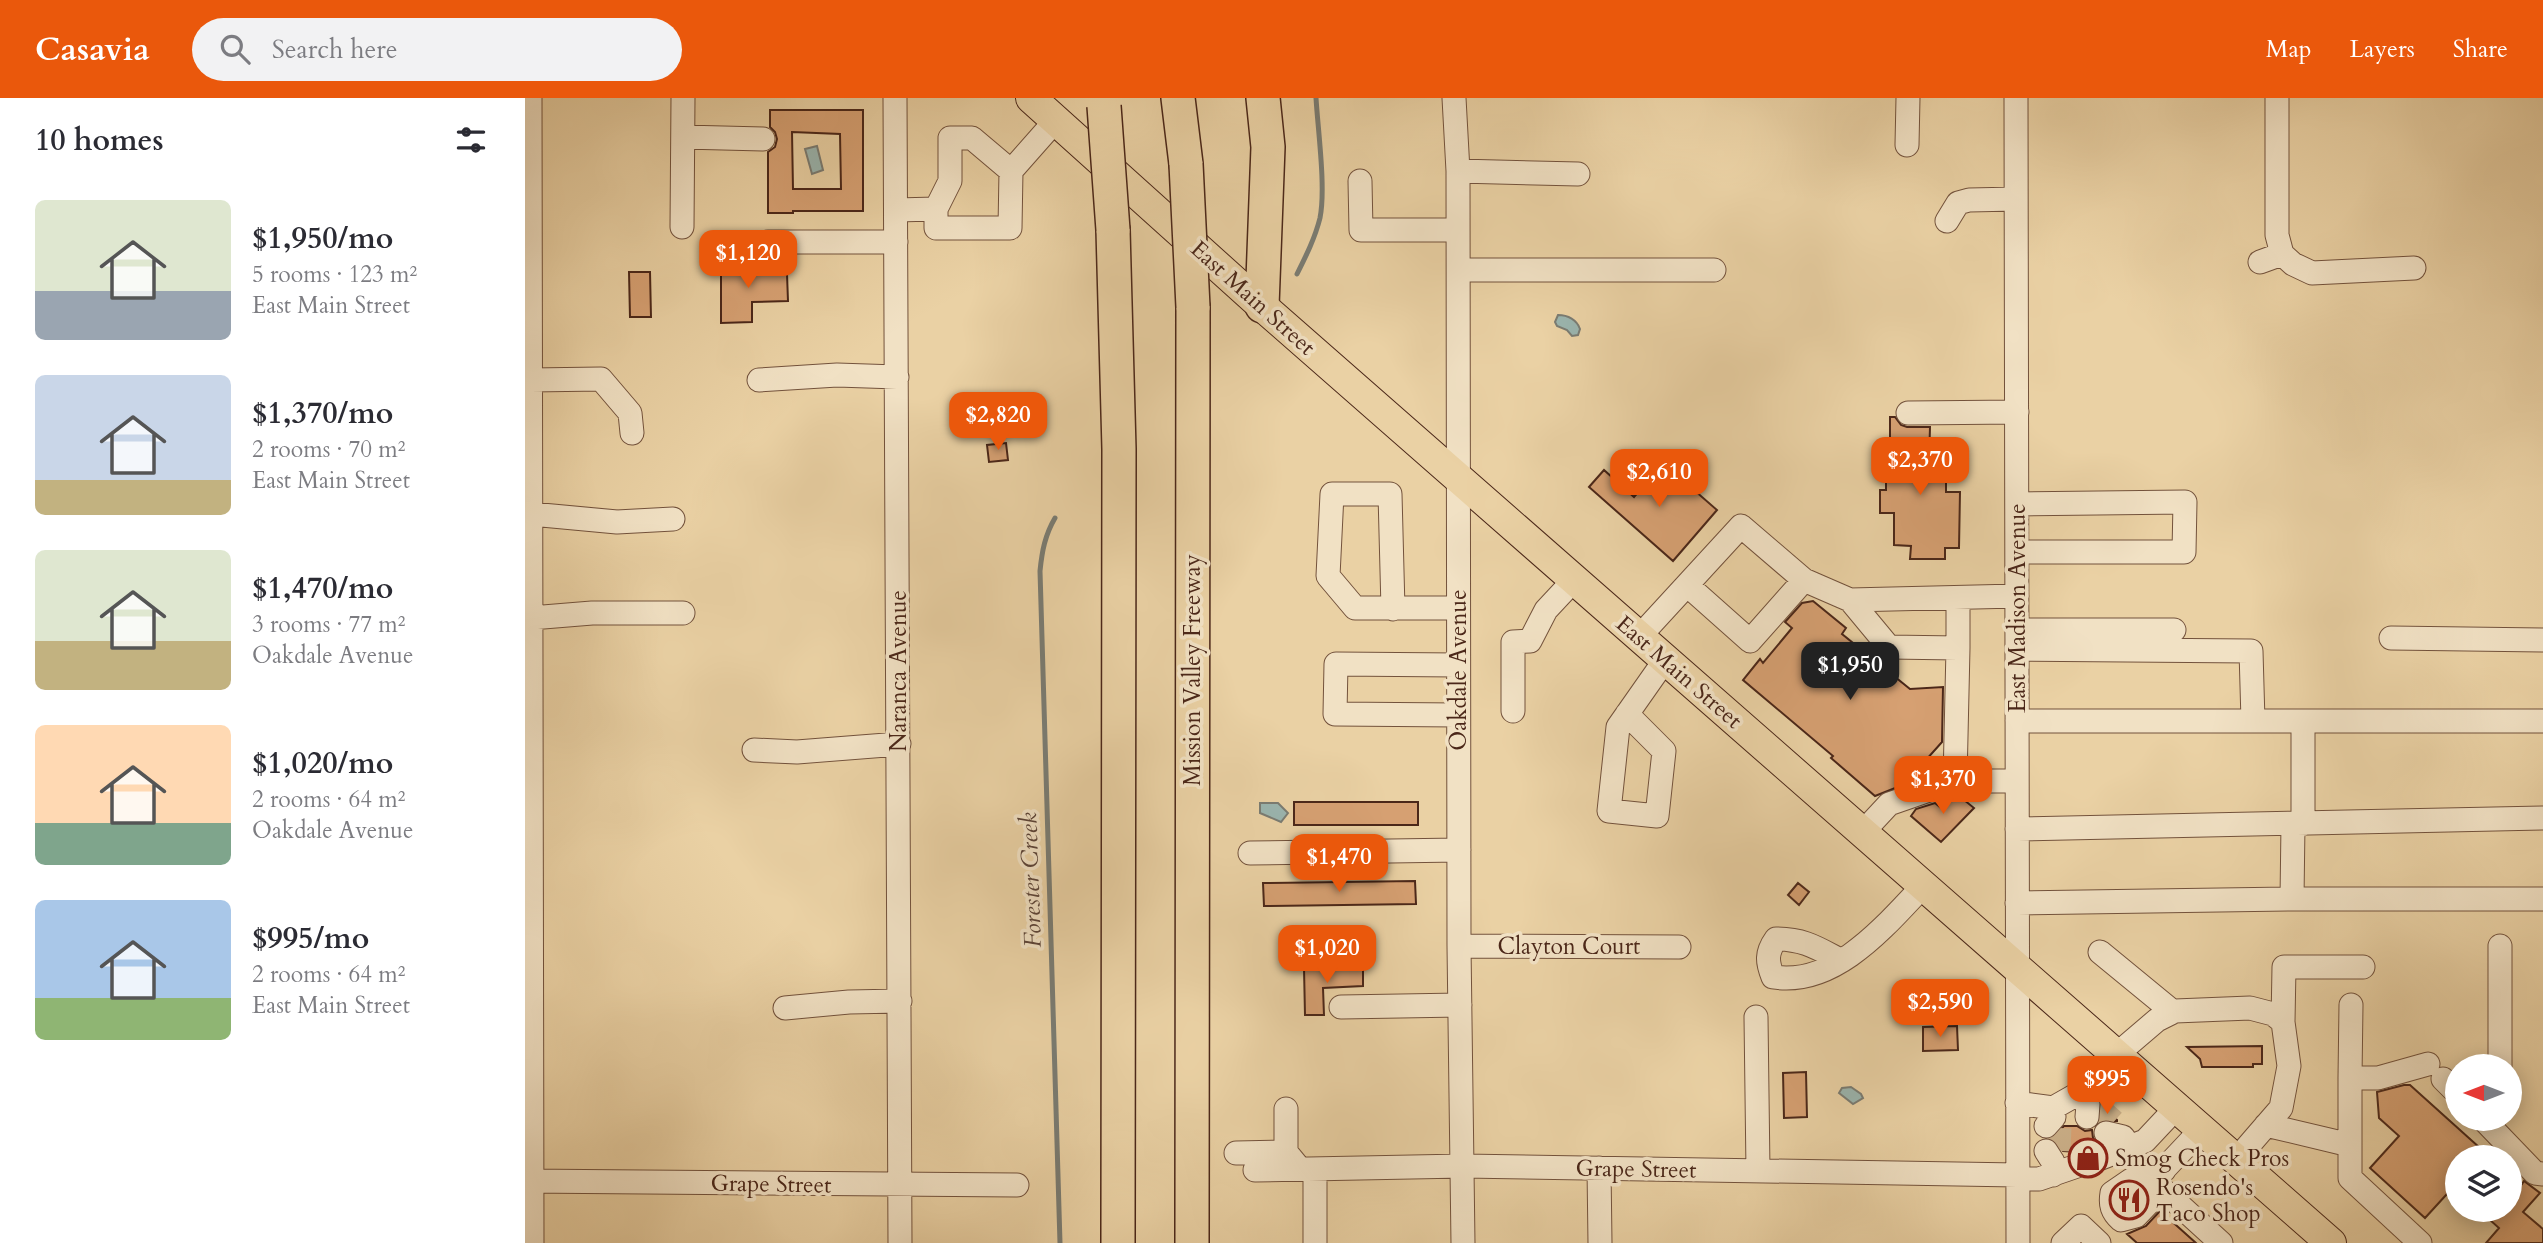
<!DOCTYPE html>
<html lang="en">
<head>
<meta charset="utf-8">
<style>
  :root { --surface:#fff; --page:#f2f2f3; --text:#2b2b33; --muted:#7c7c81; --accent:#ea580c }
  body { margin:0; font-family:Cardo,serif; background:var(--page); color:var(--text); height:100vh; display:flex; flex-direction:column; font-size:26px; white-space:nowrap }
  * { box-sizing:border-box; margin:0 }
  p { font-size:23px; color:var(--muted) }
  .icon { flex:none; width:38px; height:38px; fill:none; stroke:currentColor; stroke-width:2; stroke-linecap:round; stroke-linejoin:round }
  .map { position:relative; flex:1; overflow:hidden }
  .panel { display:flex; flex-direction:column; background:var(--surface); width:525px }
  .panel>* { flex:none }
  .needle { width:46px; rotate:270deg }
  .tools { position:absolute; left:1920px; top:956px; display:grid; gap:14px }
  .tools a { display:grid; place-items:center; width:77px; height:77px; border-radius:50%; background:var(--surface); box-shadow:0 4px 18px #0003; font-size:35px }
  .price { position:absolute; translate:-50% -60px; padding:0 16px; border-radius:14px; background:var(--accent); color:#fff; font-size:23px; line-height:46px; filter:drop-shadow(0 2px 4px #0008) }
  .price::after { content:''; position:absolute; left:50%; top:42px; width:21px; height:16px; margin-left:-10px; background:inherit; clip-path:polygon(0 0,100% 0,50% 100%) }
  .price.selected { background:#222; color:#fff }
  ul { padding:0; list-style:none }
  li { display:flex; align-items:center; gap:21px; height:175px; padding:0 35px }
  li span { display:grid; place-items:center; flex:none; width:196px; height:140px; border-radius:10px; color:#555 }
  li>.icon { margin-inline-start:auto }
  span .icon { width:84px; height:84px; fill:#fffc; stroke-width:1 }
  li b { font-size:30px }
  h2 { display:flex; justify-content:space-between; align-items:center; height:84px; padding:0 35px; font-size:30px }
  header { display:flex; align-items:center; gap:42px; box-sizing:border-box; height:98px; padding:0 35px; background:var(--accent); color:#fff }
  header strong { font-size:33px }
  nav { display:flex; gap:38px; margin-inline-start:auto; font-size:24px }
  .search { width:490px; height:63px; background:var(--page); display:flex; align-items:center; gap:18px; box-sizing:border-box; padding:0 24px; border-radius:38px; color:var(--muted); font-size:26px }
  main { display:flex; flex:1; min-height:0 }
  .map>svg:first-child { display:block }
</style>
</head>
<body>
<header>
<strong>Casavia</strong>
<div class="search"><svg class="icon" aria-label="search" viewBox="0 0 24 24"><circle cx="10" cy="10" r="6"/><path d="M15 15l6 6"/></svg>Search here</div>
<nav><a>Map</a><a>Layers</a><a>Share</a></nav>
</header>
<main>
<section class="panel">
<h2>10 homes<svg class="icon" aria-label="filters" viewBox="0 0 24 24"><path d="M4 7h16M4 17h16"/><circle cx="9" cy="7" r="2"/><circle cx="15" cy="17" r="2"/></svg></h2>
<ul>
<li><span style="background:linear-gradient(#dfe7d0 65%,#9aa5b1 0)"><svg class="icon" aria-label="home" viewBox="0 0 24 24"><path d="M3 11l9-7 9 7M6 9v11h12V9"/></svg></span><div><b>$1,950/mo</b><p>5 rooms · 123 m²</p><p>East Main Street</p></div></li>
<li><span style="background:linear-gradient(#c9d6e8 75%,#c2b280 0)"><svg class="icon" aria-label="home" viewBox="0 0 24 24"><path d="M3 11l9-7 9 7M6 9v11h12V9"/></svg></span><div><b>$1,370/mo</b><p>2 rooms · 70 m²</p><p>East Main Street</p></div></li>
<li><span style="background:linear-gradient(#dfe7d0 65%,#c2b280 0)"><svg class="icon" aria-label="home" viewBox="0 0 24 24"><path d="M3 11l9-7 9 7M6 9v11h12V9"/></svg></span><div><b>$1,470/mo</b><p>3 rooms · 77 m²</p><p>Oakdale Avenue</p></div></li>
<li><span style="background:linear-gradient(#ffd9b3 70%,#7fa58c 0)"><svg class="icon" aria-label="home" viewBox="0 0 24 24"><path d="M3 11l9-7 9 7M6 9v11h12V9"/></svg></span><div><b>$1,020/mo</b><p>2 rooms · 64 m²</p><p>Oakdale Avenue</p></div></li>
<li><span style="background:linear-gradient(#a9c7e8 70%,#8fb573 0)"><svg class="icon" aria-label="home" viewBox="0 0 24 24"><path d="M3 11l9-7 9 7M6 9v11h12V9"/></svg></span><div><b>$995/mo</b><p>2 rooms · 64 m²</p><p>East Main Street</p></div></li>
</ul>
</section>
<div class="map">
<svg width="2018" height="1145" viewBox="0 0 2018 1145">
  <rect width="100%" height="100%" fill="#ead1a4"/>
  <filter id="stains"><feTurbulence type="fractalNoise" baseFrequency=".00286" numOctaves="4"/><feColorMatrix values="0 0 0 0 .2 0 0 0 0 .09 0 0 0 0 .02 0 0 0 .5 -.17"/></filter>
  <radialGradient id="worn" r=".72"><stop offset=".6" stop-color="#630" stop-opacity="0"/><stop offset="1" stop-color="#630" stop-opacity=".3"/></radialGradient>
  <path fill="#9ab5af" stroke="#7a7c73" stroke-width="2" d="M292,48l6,24 -11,4 -7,-25z
    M1033,217c10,0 19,5 22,14l-2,6 -6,1 -5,-6 -10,-4 -2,-4z
    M735,705h18l10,10 -7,9 -21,-9z
    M1326,989l10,7 2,4 -10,6 -14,-11 3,-5z"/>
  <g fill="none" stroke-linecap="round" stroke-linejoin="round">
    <path stroke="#7a7c73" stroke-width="5" d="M772,176c9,-18 18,-36 23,-56 6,-30 -2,-87 -4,-120
      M530,420c-10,17 -13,33 -15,53l20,672"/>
  </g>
  <path fill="#d6a072" stroke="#4b2719" stroke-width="2" fill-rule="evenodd" d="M245,12h93v101h-70v2h-25v-61l7,-5 2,-8 -2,-7 -5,-5zM267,34l48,2 1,55h-48z
    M227,162v14h35l1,27 -36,1v20l-31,1v-62z
    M104,174h21l1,45h-21z
    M1365,319h5l6,8 6,2h23l-1,35h17v30h14l-1,56h-14v11h-35l1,-13 -17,-1v-32h-14v-23h6v-21h10v-28h-6z
    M481,345l2,17 -19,2 -2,-17z
    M1138,365l54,47 -44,51 -84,-74 15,-17 30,27z
    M1288,503l33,27 -4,6 68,55 33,-2 -1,55 -25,28 5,4 -4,5 -43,17 -44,-38 2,-2 -90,-76 17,-21 3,4 29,-35 -7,-6 17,-19z
    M1433,697l16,13 -33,34 -30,-26 5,-7 19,-6 5,4 7,-8z
    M769,704h124v23h-124z
    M890,783l1,23 -152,2 -1,-23z
    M1273,785l11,9 -10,13 -11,-10z
    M779,870l59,1v17l-40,2 1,27h-19z
    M1432,928l1,24 -35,1v-24z
    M1737,948v18h-9v3h-51l-2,-8 -13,-12z
    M1281,974l1,45 -23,1 -1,-45z
    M1879,987h6l80,72h-33v26l-32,35 -55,-50 29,-32 -20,-18 -2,-26z
    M1577,1008l15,14v1h-17z
    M1539,1028h13l8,5 7,-1 1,8 5,6 -7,5 -4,8 -7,-5 -17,-1 -11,-13z
    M1984,1074l13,12 2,-3 16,12 -17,19 20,17v14h-57l13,-15 -9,-8 10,-11h9z
    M1635,1113l17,15 19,17h-59l-10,-9 19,-8z"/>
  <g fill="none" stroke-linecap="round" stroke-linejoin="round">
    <path stroke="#caaf88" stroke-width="23" stroke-dasharray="23 11" stroke-linecap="butt" d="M1572,1008l18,16
      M1534,1053l1,-25"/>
    <defs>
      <path id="minor" d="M5,0l2,1145
        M370,0l5,1145
        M929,0l4,73 1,775 4,297
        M1491,0l2,1145
        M1752,0v137l5,19 11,10 19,9 102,-5
        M158,39l80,2
        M1382,47l1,-47
        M933,73l120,3
        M835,83l1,49h97
        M411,111l14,-28v-43h22l39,33
        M371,112l40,-1v19h74l1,-57 45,-51
        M1422,123l11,-18 11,-3 47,-1
        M157,129l1,-129
        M243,144h128
        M1735,164l22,-8
        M934,172h255
        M6,282l70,-1 29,34 2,20
        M234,282l78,-5 60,2
        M1383,315l109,-1
        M1492,406l168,-2 -1,50h-167
        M6,416l86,8 56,-3
        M1162,487l63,56 54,-61
        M1325,502l39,47 69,1v-50
        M868,511l-3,-115h-58l-4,82 27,32h103
        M6,520l61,-5h91
        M1492,532h157
        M1114,539l102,-111 63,54 46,20 167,-4
        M1866,540l152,2
        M1492,551l234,2 2,70
        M933,567l-122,-1 -1,50 123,1
        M988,613v-69l17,-1 16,-31 28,-30
        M1102,616l37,37 -7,65 -48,-5 9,-84 47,-67
        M1492,623h526
        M1778,623v103
        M229,652l43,2 102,-8
        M1430,683h62
        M1492,731l526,-11
        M1337,735l27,-29 66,-23 3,-133
        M725,755l209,-3
        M1767,801l1,-75
        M1492,805l275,-4h251
        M934,848l220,1
        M1975,848v120
        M1575,854l73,60
        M1315,862c-23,-12 -36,-21 -64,-21 -10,14 -9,23 -3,38 62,10 112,-51 150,-91
        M1826,907l-1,73h28l50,-14
        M816,909l119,-2
        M260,910l64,-6 51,-1
        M1231,919l2,154
        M1758,924l1,-55h79
        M1825,980v100l70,65
        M1918,981l14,14
        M1551,997l12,9 -1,13
        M1492,1005l36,5 37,-21 26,-32 41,-35 18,-9 75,-3 23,6 10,8 6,44 -8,42 -45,52
        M761,1011v43l14,17
        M1957,1020l53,55 8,1
        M1741,1027l84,20
        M1521,1028l8,-9 -1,-9
        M1676,1032l-48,51 68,62
        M1581,1035l17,4 7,10
        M1521,1053l7,11v13
        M711,1055l50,-1
        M1576,1060l44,-17 31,-33
        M1074,1070l1,75
        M730,1072l208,-4 554,9
        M1492,1081h22l38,-13
        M0,1083l492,4
        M1636,1092l-25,26 -15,4c-9,-8 -11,-15 -9,-27l19,-13 33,-10
        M790,1145v-74
        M1538,1145l18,-17 18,17"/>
      <path id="major" d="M506,0l231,208 1069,937"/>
      <path id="highway" d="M653,0l8,66
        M588,132l6,219 -1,794
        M737,208l6,-159 -5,-49
        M667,1145l1,-936"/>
    </defs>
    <use href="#minor" stroke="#73523c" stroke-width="25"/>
    <use href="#major" stroke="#4b2719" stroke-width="32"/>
    <use href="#highway" stroke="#4b2719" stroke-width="36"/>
    <use href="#minor" stroke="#f1e1c4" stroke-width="23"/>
    <use href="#major" stroke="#ead1a4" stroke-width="30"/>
    <use href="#highway" stroke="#ead1a4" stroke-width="33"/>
    <defs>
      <path id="highway-bridge" d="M579,8l9,124
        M661,66l7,143"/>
    </defs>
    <use href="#highway-bridge" stroke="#4b2719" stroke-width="36" stroke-linecap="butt"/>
    <use href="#highway-bridge" stroke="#ead1a4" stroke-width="33"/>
  </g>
  <defs>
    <symbol id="shop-ring" viewBox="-11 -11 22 22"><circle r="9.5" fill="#f1e1c4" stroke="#8f2418" stroke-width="1.5"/><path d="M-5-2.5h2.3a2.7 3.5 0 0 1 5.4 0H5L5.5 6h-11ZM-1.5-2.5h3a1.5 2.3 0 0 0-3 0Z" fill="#8f2418"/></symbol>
    <symbol id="restaurant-ring" viewBox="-11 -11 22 22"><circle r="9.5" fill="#f1e1c4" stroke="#8f2418" stroke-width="1.5"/><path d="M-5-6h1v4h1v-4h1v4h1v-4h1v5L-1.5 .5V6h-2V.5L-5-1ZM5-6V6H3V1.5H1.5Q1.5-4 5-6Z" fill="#8f2418"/></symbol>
  </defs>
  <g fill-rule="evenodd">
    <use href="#shop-ring" x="1541" y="1038" width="44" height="44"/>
    <use href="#restaurant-ring" x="1582" y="1080" width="44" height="44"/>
  </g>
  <g text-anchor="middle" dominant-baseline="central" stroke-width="7" stroke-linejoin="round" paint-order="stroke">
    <g font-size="23" fill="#4b2719" stroke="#f1e1c4">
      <text transform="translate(728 200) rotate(42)">East Main Street</text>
      <text transform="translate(1492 510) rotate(-90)">East Madison Avenue</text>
      <text transform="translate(667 572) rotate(-90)">Mission Valley Freeway</text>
      <text transform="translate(933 572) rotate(-90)">Oakdale Avenue</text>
      <text transform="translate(373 573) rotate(-90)">Naranca Avenue</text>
      <text transform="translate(1154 574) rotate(41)">East Main Street</text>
      <text x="1044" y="848">Clayton Court</text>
      <text transform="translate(1111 1071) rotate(1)">Grape Street</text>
      <text transform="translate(246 1086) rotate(1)">Grape Street</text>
    </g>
    <g font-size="23" fill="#4b2719" stroke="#f1e1c4" text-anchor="start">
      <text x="1590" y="1060">Smog Check Pros</text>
      <text x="1631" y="1089">Rosendo's<tspan x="1631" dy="26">Taco Shop</tspan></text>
    </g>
    <g font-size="24" font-style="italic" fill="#5b4337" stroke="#f1e1c4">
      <text transform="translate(506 782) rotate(-92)">Forester Creek</text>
    </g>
  </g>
  <rect width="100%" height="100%" filter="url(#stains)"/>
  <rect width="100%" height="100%" fill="url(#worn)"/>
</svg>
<div class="tools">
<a><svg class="needle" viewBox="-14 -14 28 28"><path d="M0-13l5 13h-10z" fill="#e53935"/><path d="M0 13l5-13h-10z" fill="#7c7c81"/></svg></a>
<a><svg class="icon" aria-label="layers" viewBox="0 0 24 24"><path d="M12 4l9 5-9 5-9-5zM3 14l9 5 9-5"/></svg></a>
</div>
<b class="price" style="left:223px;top:192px">$1,120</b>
<b class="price" style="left:473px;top:354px">$2,820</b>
<b class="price" style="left:1395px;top:399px">$2,370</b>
<b class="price" style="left:1134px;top:411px">$2,610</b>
<b class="price selected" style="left:1325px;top:604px">$1,950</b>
<b class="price" style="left:1418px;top:718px">$1,370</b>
<b class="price" style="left:814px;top:796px">$1,470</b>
<b class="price" style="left:802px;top:887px">$1,020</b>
<b class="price" style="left:1415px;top:941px">$2,590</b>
<b class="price" style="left:1582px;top:1018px">$995</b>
</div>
</main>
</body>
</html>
